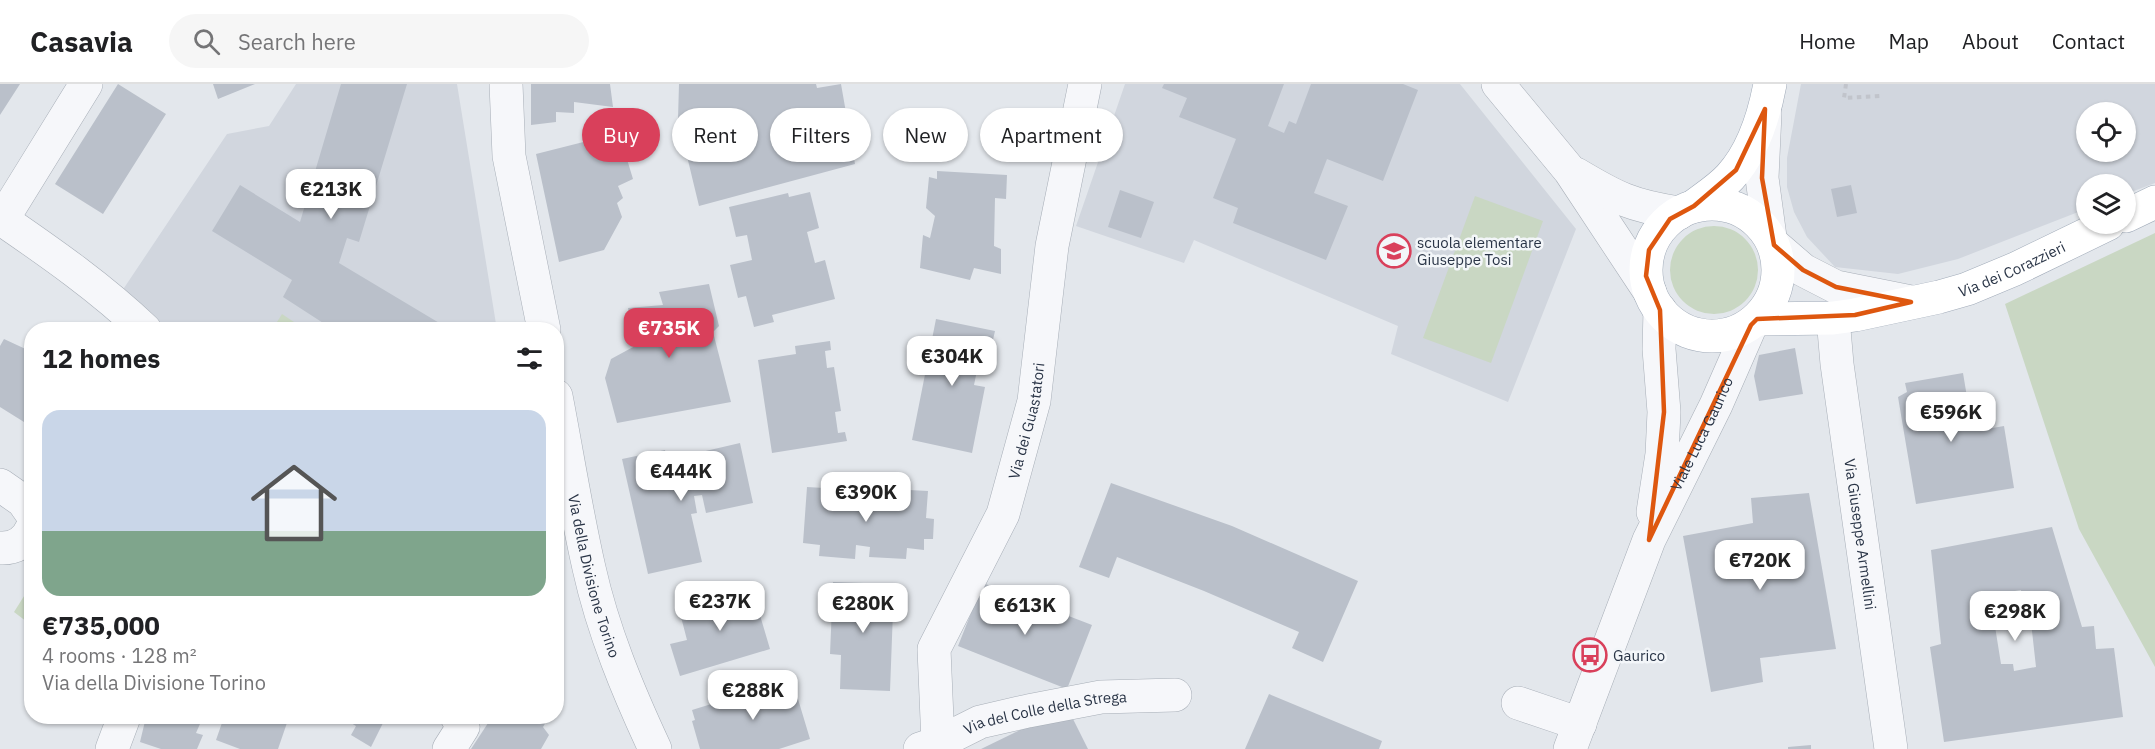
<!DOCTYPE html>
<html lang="en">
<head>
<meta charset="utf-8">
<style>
  :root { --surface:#fff; --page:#f6f6f6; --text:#202124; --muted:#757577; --line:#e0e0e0; --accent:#d9405b }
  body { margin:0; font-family:"IBM Plex Sans",sans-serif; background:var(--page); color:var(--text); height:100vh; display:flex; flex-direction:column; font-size:22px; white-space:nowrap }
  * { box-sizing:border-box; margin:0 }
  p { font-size:20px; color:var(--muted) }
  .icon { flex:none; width:33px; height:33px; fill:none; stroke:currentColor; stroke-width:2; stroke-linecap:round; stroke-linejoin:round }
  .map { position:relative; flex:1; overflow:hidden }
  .details { position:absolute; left:24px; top:238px; width:540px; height:402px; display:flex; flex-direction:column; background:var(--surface); border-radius:24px; box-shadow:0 2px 4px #0004 }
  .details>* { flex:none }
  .banner { position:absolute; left:582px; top:24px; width:570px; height:54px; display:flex; gap:12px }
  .controls { position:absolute; left:2076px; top:18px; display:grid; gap:12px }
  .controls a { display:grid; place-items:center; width:60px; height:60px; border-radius:50%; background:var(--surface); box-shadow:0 2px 4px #0004; font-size:30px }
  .price { position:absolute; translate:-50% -51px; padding:0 14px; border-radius:12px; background:#fff; color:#222; font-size:20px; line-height:39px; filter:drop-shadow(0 2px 3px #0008) }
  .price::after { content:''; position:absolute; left:50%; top:36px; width:18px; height:14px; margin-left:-9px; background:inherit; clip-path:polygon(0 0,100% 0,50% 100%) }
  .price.current { background:var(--accent); color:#fff }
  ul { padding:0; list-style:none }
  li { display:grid; align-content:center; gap:12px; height:318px; padding:0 18px }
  li span { display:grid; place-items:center; height:186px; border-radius:18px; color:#555 }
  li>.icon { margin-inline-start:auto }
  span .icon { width:108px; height:108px; fill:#fffc; stroke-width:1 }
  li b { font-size:26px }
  h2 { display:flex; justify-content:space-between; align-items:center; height:72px; padding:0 18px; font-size:26px }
  .pill { padding:0 21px; border-radius:27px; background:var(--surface); box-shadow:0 2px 4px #0004; font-size:21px; line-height:54px }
  .pill.current { background:var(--accent); color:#fff }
  header { display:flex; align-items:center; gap:36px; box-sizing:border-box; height:84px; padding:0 30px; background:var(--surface); border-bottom:2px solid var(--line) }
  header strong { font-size:28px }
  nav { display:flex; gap:33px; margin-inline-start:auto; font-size:21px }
  .search { width:420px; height:54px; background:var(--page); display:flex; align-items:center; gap:15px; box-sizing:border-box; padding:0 21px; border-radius:33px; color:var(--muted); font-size:22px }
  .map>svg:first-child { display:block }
</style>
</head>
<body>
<header>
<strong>Casavia</strong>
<div class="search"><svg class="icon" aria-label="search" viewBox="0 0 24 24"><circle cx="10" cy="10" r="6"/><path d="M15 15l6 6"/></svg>Search here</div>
<nav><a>Home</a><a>Map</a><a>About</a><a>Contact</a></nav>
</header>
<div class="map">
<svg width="2155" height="665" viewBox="0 0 2155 665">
  <rect width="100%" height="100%" fill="#e3e7ec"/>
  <path fill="#d1d6de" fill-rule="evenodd" d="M296,0h161l40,246h-332l-16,-18 -27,-21 105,-157 42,-8z
    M1125,0h335l116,145 -68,173 -117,-48 7,-28 -204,-86 -10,23 -108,-37z
    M1801,0h354v99l-29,11v-10h-40v25l-128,50 -60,15 -63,-7 -28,-30 -13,-25 -7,-25v-29zM2086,28h40v40h-40z"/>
  <path fill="#c9d7c3" d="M1475,112l68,25 -52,142 -68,-25z
    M1670 186a44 44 0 1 1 88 0a44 44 0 1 1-88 0Z
    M2155,149v434l-76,-138 -74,-225z
    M282,230l24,16h-34z
    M31,501l1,40h-1l-17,-13z"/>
  <path fill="#bac0ca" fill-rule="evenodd" d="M0,0h20l-20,31z
    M118,0l48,30 -63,100 -48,-30z
    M213,0h42l-37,15z
    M341,0h66l-48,158 -12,-4 -8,25 112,67h-117l-51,-33 9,-17 -80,-49 28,-46 60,37z
    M531,0h79l3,23 -39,-5v11l-18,-1v10l-25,3z
    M679,0h137l1,4 24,-4 14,80 -156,42 -21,-87z
    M1164,0h120l-16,42 16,7 5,-12 7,3 15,-40h92l15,6 -35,91 -56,-22 -13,34 34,13 -22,54 -93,-37 5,-15 -25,-10 23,-59 -57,-22 8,-19 -25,-10z
    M619,49l14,46 -15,7 5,12 -6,5 5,14 -18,33 -45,12 -23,-108z
    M937,87l70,4 -1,24 -11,-1 -1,48 7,3v25l-27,-6 -4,12 -50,-12 3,-33 7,3 5,-22 -9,-8 3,-31 8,2z
    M1851,101l6,28 -20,4 -6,-28z
    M1120,106l34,12 -13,36 -33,-11z
    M810,108l9,36 -12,4 8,31 10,-3 10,39 -63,16 2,7 -20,5 -8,-31 -8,2 -8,-33 22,-5 -5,-25 -11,2 -7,-30 59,-14 1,4z
    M709,200l10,42 -6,6 18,70 -114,21 -12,-45 6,-19 24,-13 -7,-38 35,-3 -4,-13z
    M936,235l59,12 -5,22 -9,-2 -7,34 11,2 -13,66 -60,-13z
    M4,255l28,13v75l-32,-20v-61z
    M830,257l1,9 -6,1 2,17 7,-1 7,44 -6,1 3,21 7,-1 2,9 -75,12 -14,-93 38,-6 -1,-8z
    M1795,264l8,46 -44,7 -5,-25 5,-21z
    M1963,289l6,36 8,-2 4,23 23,-4 10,62 -98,16 -18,-107 9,-5 -2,-9z
    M740,359l13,60 -47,10 -4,-18 -8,1 3,17 -6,1 11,48 -54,12 -26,-115 43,-9 4,18 8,-2 4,14 21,-4 -5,-23z
    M1111,399l121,43 126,55 -35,81 -31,-14 7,-16 -95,-41 -87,-34 -8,21 -30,-11z
    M807,403l68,4v6l33,3 1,-10 19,1 -2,27 8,1 -1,20h-9v11l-17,-2 -1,11 -37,-2 1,-10 -14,-2 -1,14 -36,-3 1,-11 -17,-2z
    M1809,409l27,156 -76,9 3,24 -52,10 -28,-156 70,-13 -2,-25z
    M2052,443l30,100 12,-1 2,23 18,-1 9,69 -179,25 -14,-95 11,-3 -10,-94zM2021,506l1,16 7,-2 7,63 -22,4 -1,-7h-12l-11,-69z
    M556,469l8,29 -8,2z
    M833,498l61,2 -4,107 -50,-2 1,-34 -11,-1z
    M983,499l109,42 -25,64 -109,-43z
    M751,501l19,64 -90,27 -10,-32 17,-4 -6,-23 6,-2 -3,-11 18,-5 2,8 13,-4 -2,-7z
    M792,595l18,60 -31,10h-79l-8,-28 3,-1 -3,-10z
    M1269,610l113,47 -3,8h-134z
    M1067,623l21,42h-107z
    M146,633h57l-7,16 7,2 -6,14h-36l-21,-7z
    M224,633h65l-11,32h-38l-24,-9z
    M341,633h45l-15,30 -20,-12 5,-9z
    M492,633h57l-6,10 6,8 -8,14h-70z
    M1811,661v4h-23v-2z"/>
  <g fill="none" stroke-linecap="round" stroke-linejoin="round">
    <defs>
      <g id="minor">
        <path d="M506,0l3,72 35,174"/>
        <path d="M1498,0l72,87 80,121"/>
        <path d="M1765,29l-3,65 8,59"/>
        <path d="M1576,90c40,24 56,32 103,39"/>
        <path d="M0,134c51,35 101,70 145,112"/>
        <path d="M2,136l84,-136"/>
        <path d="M1774,161l29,25 33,17 75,15"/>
        <path id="s1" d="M1833,234l4,46 54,385"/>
        <path id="s2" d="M556,312c11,57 20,115 33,172 14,63 39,123 66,181"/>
        <path d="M0,401l23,16 9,13"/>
        <path d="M1653,428l9,-58 2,-42 -5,-63 1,-39"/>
        <path d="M0,464c15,1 26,-6 32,-20"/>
        <path d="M1518,619l62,21"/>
        <path id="s3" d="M938,659l-4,-94 69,-135 31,-113 18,-155 33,-162"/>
        <path d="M112,665l12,-32"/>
        <path d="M449,665l14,-22 -6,-10"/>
        <path id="s4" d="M920,665l18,-6 42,-21 48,-11 73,-14 74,-2"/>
        <path id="s5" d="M1570,665l79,-209 67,-135 35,-80"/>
      </g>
      <g id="major">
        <circle cx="1712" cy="186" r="66"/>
        <path d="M1694,122c12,-9 26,-18 36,-29 23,-25 34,-61 40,-93"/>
        <path d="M2126,132l29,-14"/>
        <path id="s6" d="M1757,235l76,-1 22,-3 84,-18 28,-8 48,-20 93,-45"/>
      </g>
    </defs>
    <use href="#minor" stroke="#a7aeb7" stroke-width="34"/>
    <use href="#major" stroke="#a1abb9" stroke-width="34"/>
    <path stroke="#c1c4cb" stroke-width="4" stroke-dasharray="4.5 4.5" stroke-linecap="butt" d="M1846,0l-2,14 37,-2"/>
    <use href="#minor" stroke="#f6f7fa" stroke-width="33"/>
    <use href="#major" stroke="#fff" stroke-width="33"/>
  </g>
  <path fill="none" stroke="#de570f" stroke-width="4.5" stroke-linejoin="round" d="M1765,25l-3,69 12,67 29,25 33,17 75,15 -56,13 -98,4 -6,6 -102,215 15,-128 -4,-102 -14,-34 3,-26 21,-31 24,-13 42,-36z"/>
  <defs>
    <symbol id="school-ring" viewBox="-11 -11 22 22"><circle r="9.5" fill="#f3f6f9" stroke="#d9405b" stroke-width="1.5"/><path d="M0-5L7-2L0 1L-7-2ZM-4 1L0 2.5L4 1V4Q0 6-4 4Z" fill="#d9405b"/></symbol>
    <symbol id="bus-ring" viewBox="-11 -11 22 22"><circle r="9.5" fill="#f3f6f9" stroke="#d9405b" stroke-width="1.5"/><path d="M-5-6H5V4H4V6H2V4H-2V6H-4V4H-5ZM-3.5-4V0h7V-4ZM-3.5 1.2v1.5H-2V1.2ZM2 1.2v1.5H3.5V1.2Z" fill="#d9405b"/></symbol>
  </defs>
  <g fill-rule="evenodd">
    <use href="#school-ring" x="1375" y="148" width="38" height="38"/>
    <use href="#bus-ring" x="1571" y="552" width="38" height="38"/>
  </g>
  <g text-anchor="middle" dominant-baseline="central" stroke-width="5" stroke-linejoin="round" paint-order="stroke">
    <g font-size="15" fill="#293446" stroke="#f3f6f9" text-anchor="start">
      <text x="1417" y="158">scuola elementare<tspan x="1417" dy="17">Giuseppe Tosi</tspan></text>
      <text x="1613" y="571">Gaurico</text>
    </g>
    <g font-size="15" fill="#293446" stroke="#f3f6f9">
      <text stroke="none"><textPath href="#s6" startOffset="262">Via dei Corazzieri</textPath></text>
      <text stroke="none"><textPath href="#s3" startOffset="342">Via dei Guastatori</textPath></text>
      <text stroke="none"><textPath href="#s5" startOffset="342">Viale Luca Gaurico</textPath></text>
      <text stroke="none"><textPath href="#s1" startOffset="218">Via Giuseppe Armellini</textPath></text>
      <text stroke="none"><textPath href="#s2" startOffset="184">Via della Divisione Torino</textPath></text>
      <text stroke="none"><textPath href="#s4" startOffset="132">Via del Colle della Strega</textPath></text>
    </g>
  </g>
</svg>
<div class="controls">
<a><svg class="icon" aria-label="locate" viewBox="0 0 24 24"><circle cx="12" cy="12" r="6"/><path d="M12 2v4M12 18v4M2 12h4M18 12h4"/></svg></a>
<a><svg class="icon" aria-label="layers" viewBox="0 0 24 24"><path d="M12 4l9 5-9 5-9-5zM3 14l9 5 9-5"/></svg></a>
</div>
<b class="price" style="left:331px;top:136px">€213K</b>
<b class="price current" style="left:669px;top:275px">€735K</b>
<b class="price" style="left:952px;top:303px">€304K</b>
<b class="price" style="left:1951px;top:359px">€596K</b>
<b class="price" style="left:681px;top:418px">€444K</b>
<b class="price" style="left:866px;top:439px">€390K</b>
<b class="price" style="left:1760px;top:507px">€720K</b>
<b class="price" style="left:720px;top:548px">€237K</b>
<b class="price" style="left:863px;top:550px">€280K</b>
<b class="price" style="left:1025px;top:552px">€613K</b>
<b class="price" style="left:2015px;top:558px">€298K</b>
<b class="price" style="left:753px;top:637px">€288K</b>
<div class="banner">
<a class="pill current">Buy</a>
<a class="pill">Rent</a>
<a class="pill">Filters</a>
<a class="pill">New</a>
<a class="pill">Apartment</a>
</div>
<section class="details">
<h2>12 homes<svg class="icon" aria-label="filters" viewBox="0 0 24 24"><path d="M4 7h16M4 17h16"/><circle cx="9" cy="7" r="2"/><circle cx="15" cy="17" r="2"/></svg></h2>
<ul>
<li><span style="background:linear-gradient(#c9d6e8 65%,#7fa58c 0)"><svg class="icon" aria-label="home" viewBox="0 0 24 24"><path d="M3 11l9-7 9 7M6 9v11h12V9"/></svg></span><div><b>€735,000</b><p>4 rooms · 128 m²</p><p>Via della Divisione Torino</p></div></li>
</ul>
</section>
</div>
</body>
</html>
